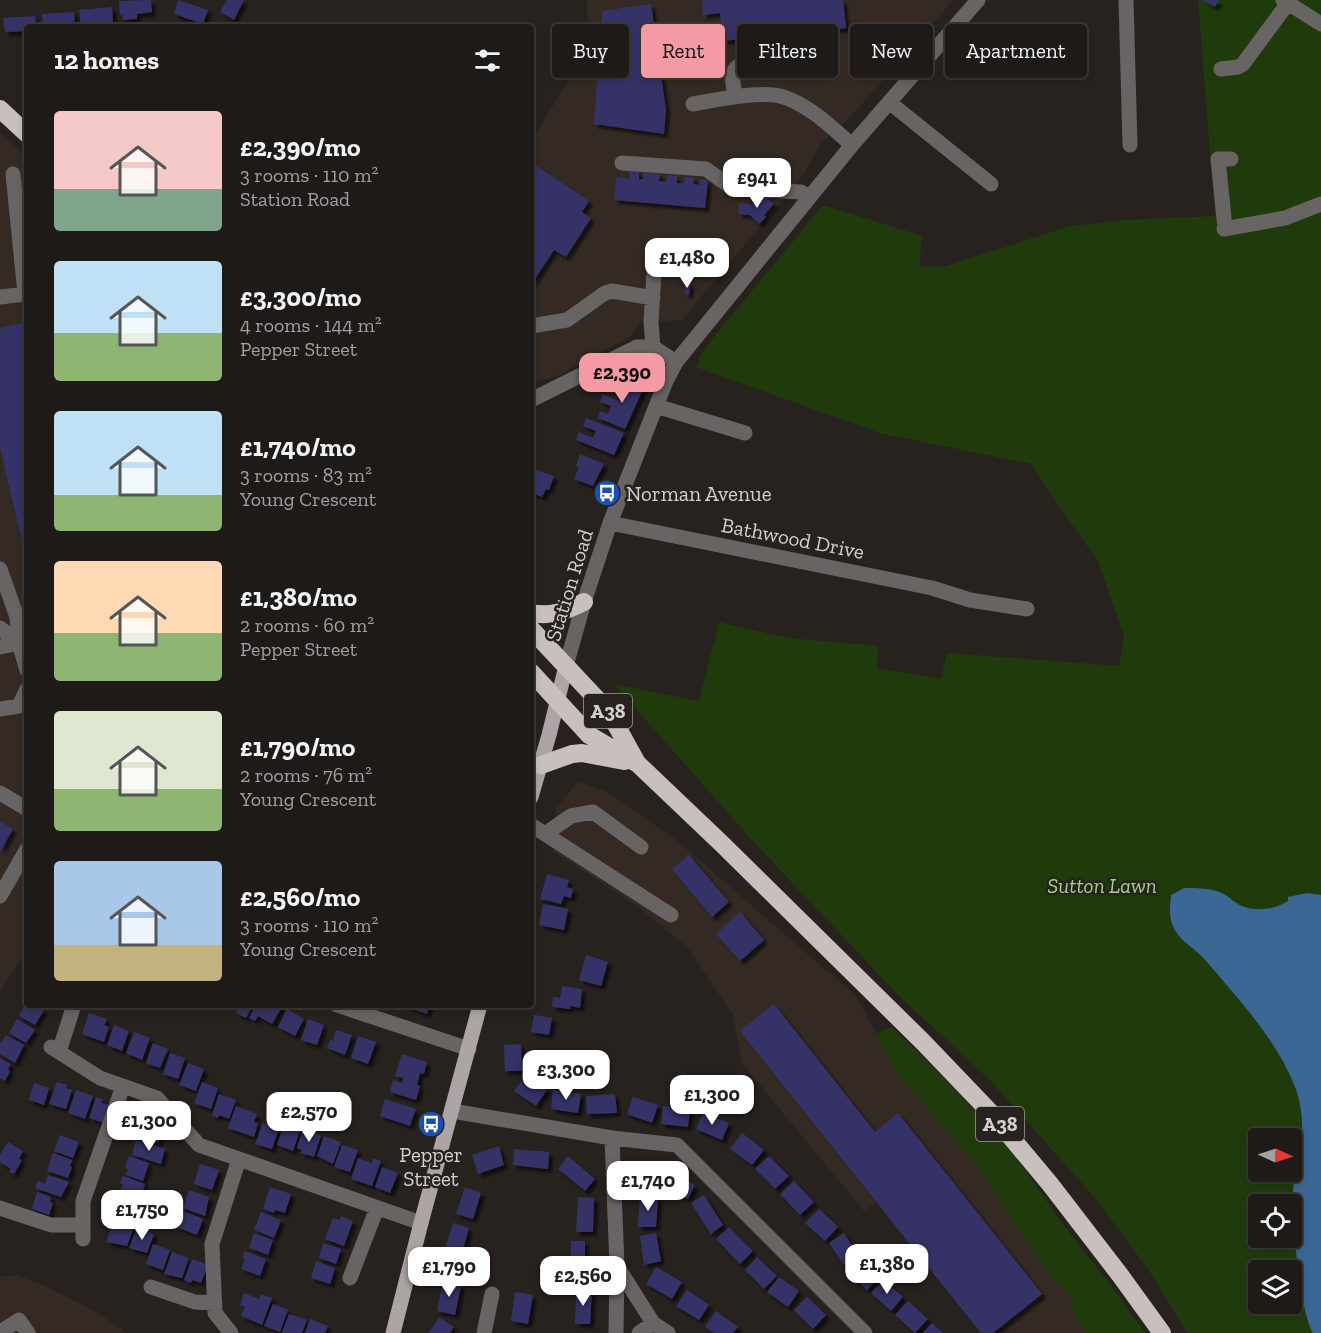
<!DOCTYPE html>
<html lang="en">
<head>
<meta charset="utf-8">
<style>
  :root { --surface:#1e1a17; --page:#262320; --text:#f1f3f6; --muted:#a1a1a1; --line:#3c3836; --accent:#f49aa4 }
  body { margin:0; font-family:"Zilla Slab",serif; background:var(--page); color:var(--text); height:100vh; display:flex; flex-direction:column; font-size:22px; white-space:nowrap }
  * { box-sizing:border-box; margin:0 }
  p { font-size:20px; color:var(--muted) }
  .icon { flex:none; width:33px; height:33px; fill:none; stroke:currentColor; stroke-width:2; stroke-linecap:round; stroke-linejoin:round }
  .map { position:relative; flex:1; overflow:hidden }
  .sheet { position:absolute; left:24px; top:24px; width:510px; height:984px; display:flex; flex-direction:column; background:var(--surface); border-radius:6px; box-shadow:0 3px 9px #0003,0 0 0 2px var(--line) }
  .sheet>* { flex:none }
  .top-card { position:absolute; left:552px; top:24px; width:570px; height:54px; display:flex; gap:12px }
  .needle { width:39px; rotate:93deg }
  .buttons { position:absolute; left:1248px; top:1128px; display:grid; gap:12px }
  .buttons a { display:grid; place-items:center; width:54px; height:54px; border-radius:6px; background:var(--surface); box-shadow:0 3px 9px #0003,0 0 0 2px var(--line); font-size:30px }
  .price { position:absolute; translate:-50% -51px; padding:0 14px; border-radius:12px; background:#fff; color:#222; font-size:20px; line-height:39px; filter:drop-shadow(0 2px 3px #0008) }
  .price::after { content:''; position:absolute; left:50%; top:36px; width:18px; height:14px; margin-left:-9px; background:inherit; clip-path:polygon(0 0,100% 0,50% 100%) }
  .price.on { background:var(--accent); color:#111 }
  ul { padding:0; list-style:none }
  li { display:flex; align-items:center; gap:18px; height:150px; padding:0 30px }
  li span { display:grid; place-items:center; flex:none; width:168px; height:120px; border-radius:6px; color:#555 }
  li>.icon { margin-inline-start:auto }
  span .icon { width:72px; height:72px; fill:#fffc; stroke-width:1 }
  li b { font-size:26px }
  h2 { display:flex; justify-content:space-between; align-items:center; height:72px; padding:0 30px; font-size:26px }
  .pill { padding:0 21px; border-radius:6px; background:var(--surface); box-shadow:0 3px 9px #0003,0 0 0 2px var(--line); font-size:21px; line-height:54px }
  .pill.on { background:var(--accent); color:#111 }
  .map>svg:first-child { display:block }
</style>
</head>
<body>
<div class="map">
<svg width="1321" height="1333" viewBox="0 0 1321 1333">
  <defs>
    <filter id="shadow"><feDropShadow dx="4" dy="4" stdDeviation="1.5" flood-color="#0009"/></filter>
  </defs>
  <rect width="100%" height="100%" fill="#28221f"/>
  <path fill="#342a23" d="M587,0h366l-99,113 -34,31 -16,30 -122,146 -42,2 -9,14 -76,41 -24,6v-242l57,-91z
    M0,132l27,26v790l-27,44z
    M578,782l31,11 67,47 180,156 41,78 79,91 25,40 49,70 20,21 6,22 10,15h-105l-105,-130 -12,8 -122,-148 -9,-48 -46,-68 -50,-41 -84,-55 3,-43z
    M17,1275l35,14 46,24 28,20h-126v-56z"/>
  <path fill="#1f3b0c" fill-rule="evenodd" d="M1198,0h123v1333h-134l-37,-61 -55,-74 -106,-119 -91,-84 -147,-156 -137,-155 85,17 20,-79 69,16 90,8 -1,22 64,11 6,-26 172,13 5,-30 -26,-75 -52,-73 -14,-24 -152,-31 -184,-66 4,-10 8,-13 115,-139 99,31 -3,31 27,-1 125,-40 53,-6 91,-4zM1258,1138h34v34h-34zM1258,1204h34v34h-34zM1258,1270h34v34h-34z
    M892,1027l61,60 63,70 46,66 54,69 29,41h-59l-10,-15 -6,-22 -20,-21 -49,-70 -25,-40 -79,-91 -22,-40z"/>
  <path fill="#3b6795" d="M1184,888c13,0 26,0 38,5 7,4 13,10 20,13 15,6 34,3 46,-5v-4l19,-4 14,2v438h-8c-14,-24 -21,-113 -20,-143 1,-14 7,-26 8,-40 3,-17 1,-47 -6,-63 -18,-47 -56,-87 -88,-125 -9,-12 -26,-20 -32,-32 -7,-12 -5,-22 -4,-35z"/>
  <path fill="#363367" filter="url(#shadow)" d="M151,0l1,12 -15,2v5l-14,1 -1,-5h-2l-1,-14z
    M178,0l30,10 -5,14 -29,-10z
    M227,0h17l-10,20 -14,-8z
    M702,0h141l3,28 -123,13 -3,-28 -17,2z
    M1202,0h17l-4,7z
    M651,4l15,106 -2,24 -70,-10 8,-113z
    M112,7l1,15 -32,3 -2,-15z
    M74,12l1,15h-32l-1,-13z
    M35,16l1,11h-9v4l-22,1 -2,-14z
    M532,163l57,38 -7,11 9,6 -25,39 -12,-7 -23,35z
    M630,171l9,1v7h4v-6l17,1 -1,7 7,1 1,-7 10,1v7h7l1,-6 9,1 -1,6 7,1v-6l8,1 -3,28 -91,-8 2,-23 13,2z
    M763,194l11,10 -10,11 2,2 -7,7 -9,-9 -12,-1 1,-11 13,2z
    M686,282l4,1 -1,12 -5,-1z
    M27,322v235l-1,1 -26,-111v-119z
    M621,379l10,4 2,-3 12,5 -20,44 -27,-11 2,-7 8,3 3,-8 -11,-4 3,-8 19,8 3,-8 -9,-3z
    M586,418l38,15 -10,22 -38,-15 3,-8 14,6 3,-7 -13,-5z
    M580,454l24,10 -11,22 -19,-7 5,-12 -3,-1z
    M531,468l23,8 -5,14 -3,-1 -4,8 -11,-4 3,-8 -3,-2z
    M0,821l13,8 -13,23z
    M689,855l40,47 -17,15 -40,-48z
    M547,874l22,6 -2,7 6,2 -2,9 -7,-2 -3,8 -21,-5z
    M543,904l25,5 -4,21 -25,-5z
    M740,912l24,28 -24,21 -24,-27z
    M586,955l22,7 -7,24 -22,-6z
    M562,986l20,3 -2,19 -10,-2v3l-18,-2 1,-10 7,1z
    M27,1000v5h7l10,5 -9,15 -16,-9z
    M774,1004l101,128 23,-19 144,181 -49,39h-12l-241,-302z
    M240,1005h13l-7,13 -10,-5z
    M256,1005h27l-11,19 -14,-8 -3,5 -6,-3z
    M408,1005h22l-3,9 -20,-7z
    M287,1009l17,10 -9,17 -17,-9z
    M89,1013l18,6 -3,6 5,2 -5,15 -22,-8z
    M534,1015l18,3 -3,17 -18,-3z
    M17,1019l18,11 -9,13 -17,-10z
    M308,1019l16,6 -7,20 -16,-5z
    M114,1025l15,6 -7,20 -15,-6z
    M336,1030l16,5 -7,20 -18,-7 3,-8 3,1z
    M134,1032l16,6 -8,22 -16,-7z
    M6,1035l18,10 -9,18 -15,-9v-10z
    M358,1036l18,6 -8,22 -17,-6z
    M153,1043l15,6 -8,19 -14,-5z
    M521,1044l1,27h-17l-1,-26z
    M170,1053l15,5 -7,21 -15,-5z
    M402,1054l25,8 -3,12 -4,-1 -3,12 3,1 -4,14 -26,-8 3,-12 9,3 1,-5 -8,-2z
    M0,1058l11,6 -3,5 2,2 -5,10 -5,-3z
    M188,1063l16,6 -8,22 -17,-6z
    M525,1076l22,14 -11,16 -22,-15z
    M57,1082l10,3 -1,3 6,2 -6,19 -17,-5z
    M202,1082l16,6 -7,21 -17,-6z
    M34,1083l15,5 -5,17 -15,-5z
    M76,1090l17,6 -8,23 -17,-6z
    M553,1090l28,4 -3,19 -27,-4z
    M219,1094l17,6 -7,19 -10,-4 -1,3 -6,-3z
    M615,1094l2,19 -30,1 -1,-18z
    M96,1097l7,3 -1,3 8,2 -6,18 -15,-5z
    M633,1097l25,8 -6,18 -25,-9z
    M385,1099l31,10 -6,17 -30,-10z
    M236,1106l21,8 -3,8 4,1 -4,14 -26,-9z
    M663,1106l27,3 -2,18 -27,-3z
    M144,1112l14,4 -3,8 8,2 -5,17 -22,-7z
    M703,1112l26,11 -7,17 -26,-11z
    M263,1123l16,5 -7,21 -17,-5z
    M284,1124l16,6 -7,21 -16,-6z
    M303,1129l18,6 -7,22 -13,-4 1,-3 -5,-2z
    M742,1133l22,17 -12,15 -22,-16z
    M60,1135l19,7 -6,16 -19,-7z
    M324,1136l17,6 -8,22 -16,-8z
    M136,1140l29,9 -4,15 -29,-9z
    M8,1142l15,9 -4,8 3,1 -8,14 -5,-2 2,-3 -11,-7v-7z
    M342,1145l16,5 -8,22 -16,-5z
    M499,1146l5,19 -26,9 -6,-19z
    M514,1149l35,3 -1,17 -35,-4z
    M53,1153l19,7 -2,6 2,1 -4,11 -21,-7z
    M129,1156l20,7 -6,18 -17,-6 2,-6 -3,-1z
    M568,1156l27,23 -10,12 -27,-22z
    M769,1156l20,20 -14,13 -20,-20z
    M358,1158l14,5 1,-5 8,3 -9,25 -21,-7z
    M200,1164l19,6 -7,20 -18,-6z
    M382,1167l16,6 -8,20 -15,-6z
    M664,1170l31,15 -7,14 -30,-15z
    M48,1175l21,7 -8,15 -26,-9 3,-7 7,3z
    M123,1176l22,8 -6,18 -20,-7 4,-11 -3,-1z
    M794,1181l20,21 -14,13 -20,-21z
    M270,1187l21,7 -6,19 -10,-3 -1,3 -11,-4z
    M465,1187l16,6 -8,26 -17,-5z
    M189,1190l20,7 -4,19 -22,-8z
    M37,1192l14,5 -1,5 3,1 -4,12 -17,-6z
    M704,1195l19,30 -12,9 -20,-31z
    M578,1197l16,1 -1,34h-17z
    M640,1197l18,1 -2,29h-18z
    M819,1209l19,18 -13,14 -20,-18z
    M182,1211l21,8 -6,16 -21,-8z
    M261,1212l20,8 -7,18 -20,-8z
    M341,1216l12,5 -9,25 -19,-7 8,-21 7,2z
    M115,1219l19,8 -7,19 -21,-4z
    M453,1223l16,5 -10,36 -17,-5z
    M729,1227l24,24 -13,13 -24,-25z
    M137,1228l17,6 -7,19 -18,-5z
    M254,1233l19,7 -5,15 -19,-7z
    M656,1233l5,28 -17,4 -4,-29z
    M844,1233l15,23 -14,10 -16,-23z
    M571,1241h14v36l-15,-1z
    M323,1243l18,6 -5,15 -17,-6z
    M153,1244l17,6 -7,20 -17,-6z
    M245,1251l21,8 -6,17 -19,-7 4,-10 -3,-1z
    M172,1252l17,6 -7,20 -18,-4z
    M757,1257l20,19 -13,13 -19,-19z
    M860,1258l20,19 -13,13 -20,-19z
    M192,1259l16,6 -7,18 -9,-3 -1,3 -7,-3z
    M316,1261l19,7 -5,16 -19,-6z
    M656,1267l26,15 -10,17 -26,-15z
    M779,1277l20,14 -11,16 -21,-15z
    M883,1280l20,17 -12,14 -20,-18z
    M443,1282l18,4 -6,29 -18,-4z
    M576,1289l16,1 -2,34h-15z
    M687,1290l22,15 -10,15 -23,-14z
    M515,1292l18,3 -5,29 -17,-3z
    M244,1293l15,6 2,-5 11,4 -10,27 -21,-9 4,-9 -5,-2z
    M807,1297l19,18 -13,14 -19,-19z
    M908,1301l20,18 -13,14 -20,-18z
    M273,1304l15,6 -8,22 -16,-6z
    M716,1311l22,16 -5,6h-19l-9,-6z
    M289,1314l18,6 -5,13h-20z
    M439,1317l15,10 -4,6h-21z
    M310,1319l18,7 -3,7h-20z
    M932,1323l11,10h-20z"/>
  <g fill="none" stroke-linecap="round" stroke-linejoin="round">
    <path stroke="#686464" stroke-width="15" d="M1126,0l4,145
      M1283,0l38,24
      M1221,69l17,-2 5,-3 45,-61
      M735,96c-1,-8 -5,-21 1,-28 10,-12 47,-11 62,-13
      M889,102l102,82
      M693,104c23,-4 64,-13 87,-8 27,7 51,31 72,49
      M622,163l84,6 26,19 69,4 8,5
      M1225,228l-7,-69h13
      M1224,229l61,-11 36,-14
      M0,297l25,-3 -12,-120
      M531,326l36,-6 38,-27 7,-2 41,7
      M653,347l-2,-25 3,-50
      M531,400l106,-53h16l23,15
      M656,406l89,27
      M610,523l322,65 38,12 57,9
      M0,569l17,48 2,26 8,27
      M0,628l19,15
      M0,647l19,-4 8,-7
      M566,666l18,-64 26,-79 56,-142 10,-19 176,-217 126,-145
      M0,709l19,-3 8,-17
      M0,793l27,16
      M531,825l140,90
      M545,834l26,-18 22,-4 48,35
      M0,896l27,-47
      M337,1005l132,44
      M51,1047l49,31 57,20 42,47 222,78
      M59,1052l15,-47
      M452,1111l160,27 65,7 188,188
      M612,1138l5,128 -1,67
      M0,1208l51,17h32
      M83,1239v-38l40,-115
      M617,1266l36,57
      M350,1278l27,-70
      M151,1287l44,15 20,1
      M0,1332l19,-12 9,13
      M231,1333l-16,-20 -3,-69 27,-85
      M484,1333l8,-39
      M639,1333l14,-10 15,10"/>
    <path stroke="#ada5a5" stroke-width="15" d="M531,797l18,-62 17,-69
      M393,1333l28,-110 59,-218"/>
    <path stroke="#c8bfbe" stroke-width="18" d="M0,109l27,25
      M531,613c20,4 35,-2 53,-11
      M531,629l78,83 28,51
      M531,672l58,63 49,29 84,80 201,198 67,70 60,72 70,91 42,58
      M541,765l31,-11 10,-1 42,8"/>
  </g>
  <defs>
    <symbol id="bus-disc" viewBox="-11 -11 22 22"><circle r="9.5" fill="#1a4fb4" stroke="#28221f"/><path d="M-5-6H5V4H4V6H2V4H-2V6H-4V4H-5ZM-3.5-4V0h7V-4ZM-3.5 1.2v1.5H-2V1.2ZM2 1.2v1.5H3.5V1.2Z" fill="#fff"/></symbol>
  </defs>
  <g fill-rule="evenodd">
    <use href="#bus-disc" x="592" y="478" width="30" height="30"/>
    <use href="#bus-disc" x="416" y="1109" width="30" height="30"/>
  </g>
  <g text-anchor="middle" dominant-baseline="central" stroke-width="5" stroke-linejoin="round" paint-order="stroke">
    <g fill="#28221f" stroke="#a09c9a" stroke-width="1.5">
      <rect x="584" y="694" width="48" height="34" rx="4.5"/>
      <rect x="976" y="1107" width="48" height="34" rx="4.5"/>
    </g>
    <g font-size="20" font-weight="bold" fill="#d4d0ce">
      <text x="608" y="711">A38</text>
      <text x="1000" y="1124">A38</text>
    </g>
    <g font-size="21" fill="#d4d0ce" stroke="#28221f" text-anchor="start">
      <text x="626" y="493">Norman Avenue</text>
      <text x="431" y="1154" text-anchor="middle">Pepper<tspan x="431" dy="24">Street</tspan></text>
    </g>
    <g font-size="21" fill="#d4d0ce" stroke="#28221f">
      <text transform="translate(793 538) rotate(11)">Bathwood Drive</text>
      <text transform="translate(569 585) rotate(-73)">Station Road</text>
    </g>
    <g font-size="21" font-style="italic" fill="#a0d385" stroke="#28221f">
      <text x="1102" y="885">Sutton Lawn</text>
    </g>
  </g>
</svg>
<div class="buttons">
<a><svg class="needle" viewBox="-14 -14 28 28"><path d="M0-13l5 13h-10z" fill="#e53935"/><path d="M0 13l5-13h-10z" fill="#a1a1a1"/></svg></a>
<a><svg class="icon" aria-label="locate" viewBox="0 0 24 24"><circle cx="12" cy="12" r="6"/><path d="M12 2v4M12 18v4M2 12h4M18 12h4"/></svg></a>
<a><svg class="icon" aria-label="layers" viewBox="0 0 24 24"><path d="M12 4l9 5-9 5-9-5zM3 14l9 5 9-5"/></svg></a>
</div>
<b class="price" style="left:757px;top:209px">£941</b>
<b class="price" style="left:687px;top:289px">£1,480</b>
<b class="price on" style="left:622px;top:404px">£2,390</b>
<b class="price" style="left:566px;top:1101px">£3,300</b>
<b class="price" style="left:712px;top:1126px">£1,300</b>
<b class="price" style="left:309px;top:1143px">£2,570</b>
<b class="price" style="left:149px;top:1152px">£1,300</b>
<b class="price" style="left:648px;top:1212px">£1,740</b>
<b class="price" style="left:142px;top:1241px">£1,750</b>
<b class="price" style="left:887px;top:1295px">£1,380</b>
<b class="price" style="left:449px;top:1298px">£1,790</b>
<b class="price" style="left:583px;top:1307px">£2,560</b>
<div class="top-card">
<a class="pill">Buy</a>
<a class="pill on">Rent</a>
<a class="pill">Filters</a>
<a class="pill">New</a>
<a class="pill">Apartment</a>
</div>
<section class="sheet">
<h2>12 homes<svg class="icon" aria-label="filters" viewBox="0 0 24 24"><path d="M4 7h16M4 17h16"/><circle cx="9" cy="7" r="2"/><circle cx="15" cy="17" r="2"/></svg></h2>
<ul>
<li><span style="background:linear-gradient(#f6c9c9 65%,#7fa58c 0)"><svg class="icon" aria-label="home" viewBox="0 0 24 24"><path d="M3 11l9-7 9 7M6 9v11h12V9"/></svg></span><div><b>£2,390/mo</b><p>3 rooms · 110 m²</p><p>Station Road</p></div></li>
<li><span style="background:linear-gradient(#bfe0f5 60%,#8fb573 0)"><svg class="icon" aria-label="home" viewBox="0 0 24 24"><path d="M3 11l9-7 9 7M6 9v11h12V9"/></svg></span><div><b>£3,300/mo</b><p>4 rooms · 144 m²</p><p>Pepper Street</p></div></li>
<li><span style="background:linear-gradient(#bfe0f5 70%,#8fb573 0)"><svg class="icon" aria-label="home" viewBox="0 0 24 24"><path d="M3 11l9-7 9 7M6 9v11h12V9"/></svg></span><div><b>£1,740/mo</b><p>3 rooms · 83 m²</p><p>Young Crescent</p></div></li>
<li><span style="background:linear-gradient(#ffd9b3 60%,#8fb573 0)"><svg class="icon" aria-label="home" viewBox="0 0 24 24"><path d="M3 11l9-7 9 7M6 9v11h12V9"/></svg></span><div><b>£1,380/mo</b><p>2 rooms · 60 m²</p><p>Pepper Street</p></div></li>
<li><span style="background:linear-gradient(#dfe7d0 65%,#8fb573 0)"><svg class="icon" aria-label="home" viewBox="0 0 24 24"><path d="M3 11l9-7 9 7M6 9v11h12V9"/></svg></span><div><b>£1,790/mo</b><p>2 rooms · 76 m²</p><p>Young Crescent</p></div></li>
<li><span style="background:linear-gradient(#a9c7e8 70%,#c2b280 0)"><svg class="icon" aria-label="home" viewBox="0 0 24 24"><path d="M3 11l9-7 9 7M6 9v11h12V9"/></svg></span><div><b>£2,560/mo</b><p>3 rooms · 110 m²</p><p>Young Crescent</p></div></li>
</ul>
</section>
</div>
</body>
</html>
